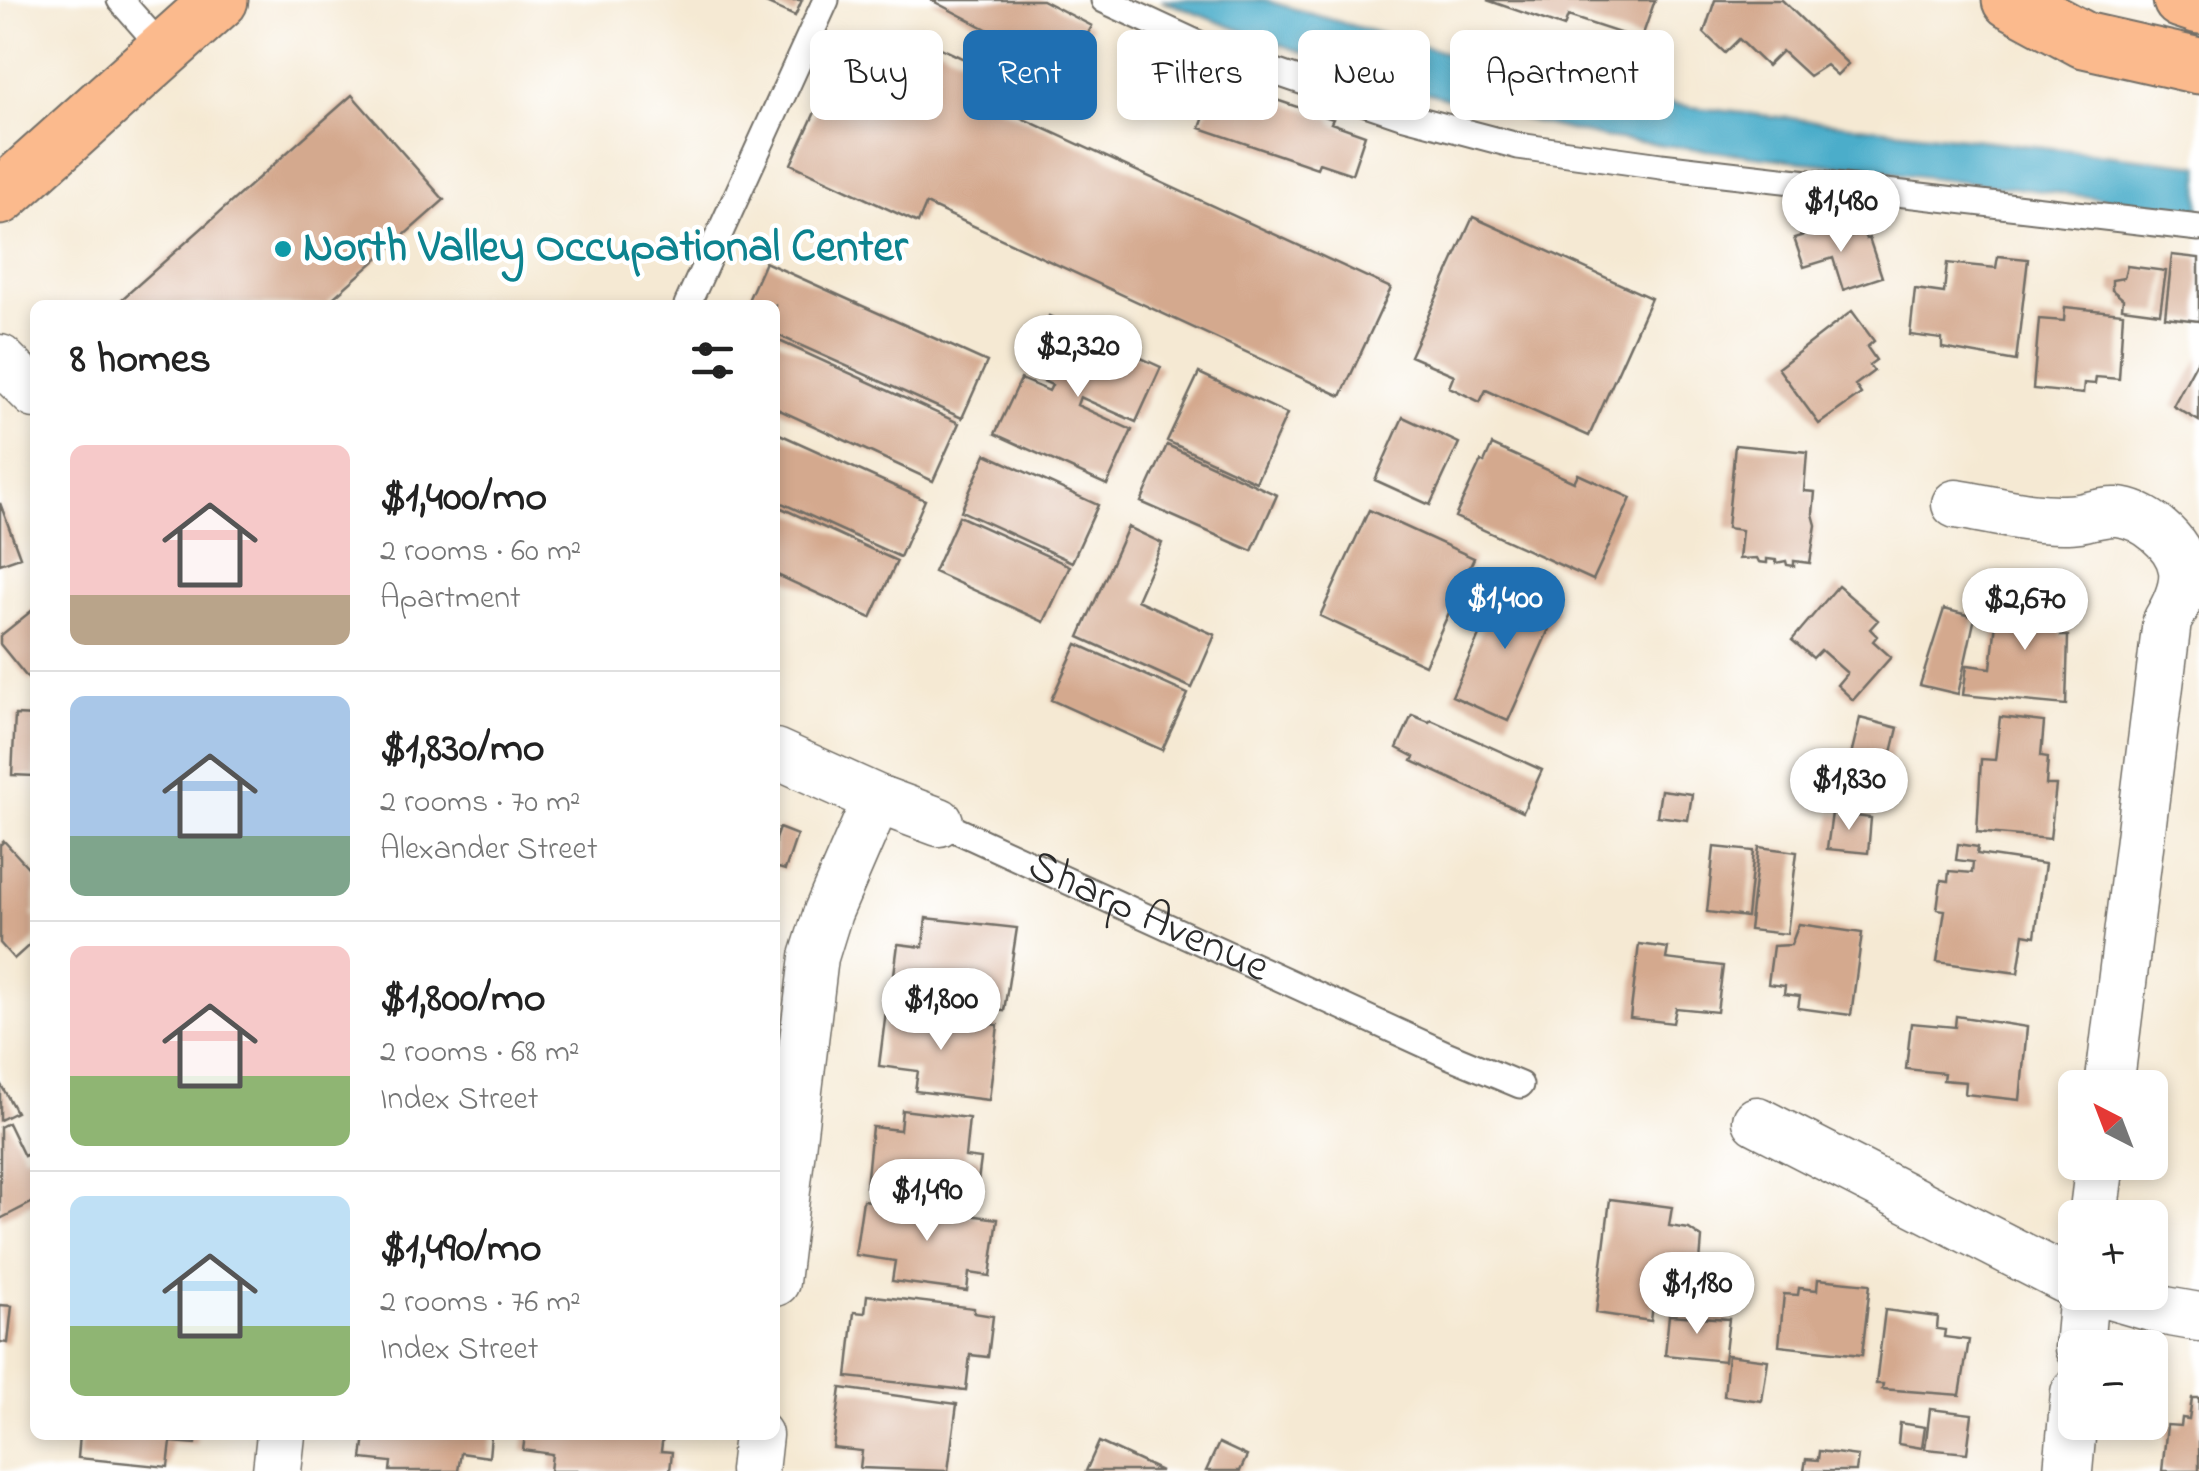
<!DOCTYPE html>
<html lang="en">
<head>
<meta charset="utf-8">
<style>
  :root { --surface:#fff; --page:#f2f2f2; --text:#222; --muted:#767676; --line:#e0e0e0; --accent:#1f6fb2 }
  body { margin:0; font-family:"Indie Flower",sans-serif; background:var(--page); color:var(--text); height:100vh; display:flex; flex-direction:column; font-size:38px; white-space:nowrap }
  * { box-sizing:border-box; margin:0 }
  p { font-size:32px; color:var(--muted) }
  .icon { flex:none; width:55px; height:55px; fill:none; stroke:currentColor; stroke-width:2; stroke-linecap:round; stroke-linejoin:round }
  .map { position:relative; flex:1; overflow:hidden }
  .panel { position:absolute; left:30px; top:300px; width:750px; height:1140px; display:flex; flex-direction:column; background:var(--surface); border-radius:15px; box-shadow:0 5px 15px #0003 }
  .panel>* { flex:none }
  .hud { position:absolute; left:810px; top:30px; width:950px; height:90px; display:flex; gap:20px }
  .needle { width:65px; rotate:318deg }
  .tools { position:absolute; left:2058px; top:1070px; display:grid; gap:20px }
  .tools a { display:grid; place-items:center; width:110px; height:110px; border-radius:15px; background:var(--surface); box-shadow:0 5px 15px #0003; font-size:50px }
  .price { position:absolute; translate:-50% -85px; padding:0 22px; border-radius:35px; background:#fff; color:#222; font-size:32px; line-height:65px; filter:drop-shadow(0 2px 5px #0008) }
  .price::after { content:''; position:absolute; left:50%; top:60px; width:30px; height:22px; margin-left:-15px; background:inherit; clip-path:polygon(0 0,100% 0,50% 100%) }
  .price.current { background:var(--accent); color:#fff }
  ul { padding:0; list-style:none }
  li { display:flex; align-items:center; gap:30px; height:250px; padding:0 40px }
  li+li { border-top:2px solid var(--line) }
  li span { display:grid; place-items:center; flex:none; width:280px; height:200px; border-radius:15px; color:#555 }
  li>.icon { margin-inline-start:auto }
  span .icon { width:120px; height:120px; fill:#fffc; stroke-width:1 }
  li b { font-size:42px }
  h2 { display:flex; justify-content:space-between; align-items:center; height:120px; padding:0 40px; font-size:42px }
  .pill { padding:0 35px; border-radius:15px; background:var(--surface); box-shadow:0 5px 15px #0003; font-size:35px; line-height:90px }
  .pill.current { background:var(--accent); color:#fff }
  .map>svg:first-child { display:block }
</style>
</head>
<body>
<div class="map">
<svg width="2199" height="1471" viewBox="0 0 2199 1471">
  <rect width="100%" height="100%" fill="#fff"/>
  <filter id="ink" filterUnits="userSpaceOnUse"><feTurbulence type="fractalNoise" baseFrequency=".01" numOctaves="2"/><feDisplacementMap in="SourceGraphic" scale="20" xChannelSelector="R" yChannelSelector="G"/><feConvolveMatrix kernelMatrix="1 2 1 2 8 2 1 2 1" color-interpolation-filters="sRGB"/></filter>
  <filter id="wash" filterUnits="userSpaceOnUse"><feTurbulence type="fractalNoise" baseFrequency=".0048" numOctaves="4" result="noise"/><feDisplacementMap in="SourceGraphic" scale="40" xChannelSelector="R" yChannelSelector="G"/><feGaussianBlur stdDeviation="2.25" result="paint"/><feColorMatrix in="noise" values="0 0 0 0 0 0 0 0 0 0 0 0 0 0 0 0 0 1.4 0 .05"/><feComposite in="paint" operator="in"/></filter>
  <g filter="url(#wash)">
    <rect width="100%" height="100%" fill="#f5e9d3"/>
    <path fill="#4badca" stroke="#3b6c7a" stroke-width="2.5" d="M1161,0h103l279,81 148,26 508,58v45l-593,-72c-154,-32 -299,-81 -445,-138z"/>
    <g id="blocks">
      <path fill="#d4a98e" d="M759,0h43l-7,16z
        M931,0h111l50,26 -25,45z
        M1487,0h168l-14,40 -73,-24 -4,11z
        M1715,0h67l66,64 -11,11 -11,-10 -17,11 -27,-25 -15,15 -28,-27 -14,14 -21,-20z
        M919,38l67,31 -12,27 417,192 -50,108 -415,-192 -8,19 -127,-59 57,-123 56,26z
        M1217,80l116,39 -2,4 34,12 -13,39 -33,-11 -2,5 -117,-40z
        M352,95l92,105 -119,105h-197l-6,-6z
        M1473,217l178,81 -62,138 -103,-46 -6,12 -31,-15 5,-12 -44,-19z
        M1839,224l5,15 19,-6 3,6 3,-1 13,39 -39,13 -10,-32 -29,9 -10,-29z
        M2172,255l27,3v63l-34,-4z
        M1998,256l30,3 -12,102 -74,-13v-9l-32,-4 5,-46 29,4 3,-30 49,5z
        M765,262l222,100 -25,56 -187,-84v-29h-29z
        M2127,266l39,5 -6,42 -38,-5 1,-9 -11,-9v-10l12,-2z
        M2065,307l58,6 -4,66 -23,-2 -1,7 -11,-1 -1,11 -50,-5 6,-70 25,2z
        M1852,311l22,30 -7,6 9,13 -7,5 5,6 -19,14 6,9 -42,30 -41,-56z
        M1049,316l112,51 -25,55 -56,-25 -3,8 55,25 -25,55 -112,-51 26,-55 28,12 3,-6 -28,-13z
        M775,339l184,84 -26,58 -158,-73z
        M2199,358v63l-26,-15z
        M1199,373l88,41 -31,68 -89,-41z
        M1403,417l56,26 -29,62 -55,-25z
        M775,432l150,68 -25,57 -125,-57z
        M1167,445l110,50 -25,56 -111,-49z
        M1492,445l82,37 4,-8 53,24 -38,82 -138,-63 26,-56 3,2z
        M1735,445l72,7 -3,39 11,1 -2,22 3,11 -6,38 -16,-2v5l-7,-1 -1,-4 -10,2v-3l-9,-1v4l-8,-1 -2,-4 -18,1 3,-29 -15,-2z
        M986,454l112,51 -26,57 -111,-51z
        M0,503l20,54 -20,7z
        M775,505l122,56 -26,57 -96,-44z
        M1369,510l105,48 -49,107 -105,-49z
        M959,516l111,50 -26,56 -110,-50z
        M1128,527l34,16 -25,57 78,35 -23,53 -113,-51z
        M1502,584l56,25 -50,112 -56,-25z
        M1838,586l40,34 -8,9 7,7 -4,5 18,16 -38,43 -16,-15 10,-12 -26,-23 -8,8 -21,-18z
        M1999,594l66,4 -4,38h7l-2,69 -103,-10 4,-30 24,3z
        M35,608v69l-5,4 -30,-37v-8z
        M1944,609l31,8 -17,77 -38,-9z
        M1077,644l111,50 -26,56 -111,-50z
        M15,715l20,1v60l-23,-1z
        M1412,715l17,7 2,-2 111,50 -19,42 -111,-51 2,-4 -17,-9z
        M2000,717l44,5 -3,34 7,1 -2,28h10l-6,54 -73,-7 4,-73 14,1z
        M1860,718l38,10 -10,41 -38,-10z
        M1661,790l31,4 -4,26 -31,-4z
        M1832,813l39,5 -3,35 -41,-4z
        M779,828l18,7 -12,35 -10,-3v-28z
        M4,841l31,34v36l-4,3 4,5v21l-21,19 -14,-16v-98z
        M1958,844l20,3 -1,7 68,10 -10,72 -11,-2 -6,39 -81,-11 8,-52 -8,-1 4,-29 7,1 1,-10 23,2 1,-11 -17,-2z
        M1714,847l40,4 -7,66 -40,-5z
        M1759,847l38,5 -10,82 -38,-4z
        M926,918l91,10 -13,83 -113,-14 7,-53 25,3z
        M1799,924l63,9 -11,82 -53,-7 2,-12 -16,-2 1,-8 -17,-2 5,-38 18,-1z
        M1639,944l29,4 -2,11 57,7 -6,46 -41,-4 -3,15 -43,-5z
        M886,1011l112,14 -9,75 -74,-9 3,-20 -39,-5z
        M1956,1016l71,11 -7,73 -55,-6 1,-12 -23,-2 1,-7 -38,-4 5,-46 44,4z
        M0,1083l16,29 -16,8z
        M902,1110l67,8 -4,39 16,2 -5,37 -16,-1 1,2 -95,-10 6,-60 28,3z
        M8,1123l16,33 11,-5v50l-35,18v-92z
        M1610,1199l62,8 -3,19 20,3 13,9 -4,48 -10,8 -33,-5 -4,32 -55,-8z
        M863,1200l135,19 -8,57 -21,-3 -2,18 -75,-10 3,-20 -40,-6z
        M1818,1279l52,5 -8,71 -83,-9 5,-52 14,1 1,-7 18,2z
        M867,1295l107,13v5l19,3 -5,41 -18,-2 -4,35 -119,-13 7,-65 11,1z
        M0,1305l12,1 -4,37 -8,-1z
        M1885,1310l53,7 -1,12 8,1 -1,7 25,3 -9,55 -78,-6 1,-5h-7z
        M1669,1315l60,4 -5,42 -59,-6z
        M1728,1355l40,5 -6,41 -38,-5z
        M841,1388l116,16 -9,67 -88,-3 2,-17 -29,-3z
        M2192,1398h7v73h-37l5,-46 14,1 1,-8 7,1z
        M1930,1409l42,5 -5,39 -42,-4z
        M1900,1423l25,4 -3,21 -24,-4z
        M80,1435h117l-1,9 -25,-2 -3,25 -90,-9z
        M365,1435h126l-2,22 -28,-4 -3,18h-68l1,-9 -29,-3z
        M525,1435h138l-2,16 11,1 -2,19h-120l2,-17 -29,-4z
        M1099,1442l62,29h-75z
        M1219,1443l28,13 -7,15h-34z
        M1819,1451l39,5 -2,15h-52l2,-12 12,1z"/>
    </g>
  </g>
  <g filter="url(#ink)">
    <use href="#blocks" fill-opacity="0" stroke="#726e66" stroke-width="2.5"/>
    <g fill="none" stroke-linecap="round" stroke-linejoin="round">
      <defs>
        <g id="lane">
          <path d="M120,0l44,50"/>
          <path d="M1104,0l112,52 185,63 117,31 143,20 538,62"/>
          <path d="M687,305l139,-305"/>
          <path id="s1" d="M939,822l509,233 72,30"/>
        </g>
        <path id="street" d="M0,359l35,35
          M1956,504c27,4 56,12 84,14 12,1 27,2 39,0 13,-2 24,-7 38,-6 27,2 62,29 66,58 2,18 -7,36 -16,51l-58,467
          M775,753l102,46 62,23
          M1757,1121l318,163
          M2093,1218l7,-56
          M775,1282l39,-325 14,-45 49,-113
          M2099,1292l66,19 34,6
          M2079,1348l5,-56
          M277,1471l4,-36
          M754,1471l4,-36
          M2068,1471l7,-78"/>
        <path id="primary" d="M0,197l220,-197"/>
        <path id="highway" d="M2010,0l74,40 115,26
          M2181,0l18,6"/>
      </defs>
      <use href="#lane" stroke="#726e66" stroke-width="29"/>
      <use href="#street" stroke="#726e66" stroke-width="51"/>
      <use href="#primary" stroke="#726e66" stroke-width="59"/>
      <use href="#highway" stroke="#726e66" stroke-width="59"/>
      <use href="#lane" stroke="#fff" stroke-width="25"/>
      <use href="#street" stroke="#fff" stroke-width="48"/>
      <use href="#primary" stroke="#fbba8d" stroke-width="55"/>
      <use href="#highway" stroke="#fbba8d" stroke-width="55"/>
    </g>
  </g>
  <circle fill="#0f9aa8" stroke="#fff" stroke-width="4" cx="283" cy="249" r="10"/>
  <g text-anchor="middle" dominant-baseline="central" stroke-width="9" stroke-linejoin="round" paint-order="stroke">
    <g font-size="45" font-weight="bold" fill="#0d838f" stroke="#fff" text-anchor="start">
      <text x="303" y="249">North Valley Occupational Center</text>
    </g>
    <g font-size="45" fill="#2b2b2b" stroke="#fff">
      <text stroke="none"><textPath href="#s1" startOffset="230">Sharp Avenue</textPath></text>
    </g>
  </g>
</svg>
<div class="tools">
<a><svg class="needle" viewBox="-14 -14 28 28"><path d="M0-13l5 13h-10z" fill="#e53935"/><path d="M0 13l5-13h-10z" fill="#767676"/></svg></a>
<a>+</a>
<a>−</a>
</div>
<b class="price" style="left:1841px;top:255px">$1,480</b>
<b class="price" style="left:1078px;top:400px">$2,320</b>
<b class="price current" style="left:1505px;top:652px">$1,400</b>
<b class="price" style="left:2025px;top:653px">$2,670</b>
<b class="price" style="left:1849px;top:833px">$1,830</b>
<b class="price" style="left:941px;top:1053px">$1,800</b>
<b class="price" style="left:927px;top:1244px">$1,490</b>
<b class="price" style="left:1697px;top:1337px">$1,180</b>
<div class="hud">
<a class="pill">Buy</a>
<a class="pill current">Rent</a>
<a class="pill">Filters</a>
<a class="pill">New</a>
<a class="pill">Apartment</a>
</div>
<section class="panel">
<h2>8 homes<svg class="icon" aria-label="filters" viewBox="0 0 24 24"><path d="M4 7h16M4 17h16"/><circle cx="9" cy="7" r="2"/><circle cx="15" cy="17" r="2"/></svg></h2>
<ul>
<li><span style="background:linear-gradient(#f6c9c9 75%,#b9a48a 0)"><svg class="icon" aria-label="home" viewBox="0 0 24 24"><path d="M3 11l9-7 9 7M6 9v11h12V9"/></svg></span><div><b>$1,400/mo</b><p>2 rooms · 60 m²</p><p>Apartment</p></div></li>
<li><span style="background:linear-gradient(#a9c7e8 70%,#7fa58c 0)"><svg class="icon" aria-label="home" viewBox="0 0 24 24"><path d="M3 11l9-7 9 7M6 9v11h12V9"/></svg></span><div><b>$1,830/mo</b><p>2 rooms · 70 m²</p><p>Alexander Street</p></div></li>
<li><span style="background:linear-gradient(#f6c9c9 65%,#8fb573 0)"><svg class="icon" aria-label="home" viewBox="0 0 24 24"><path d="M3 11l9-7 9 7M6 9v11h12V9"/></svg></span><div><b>$1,800/mo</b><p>2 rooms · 68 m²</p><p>Index Street</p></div></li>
<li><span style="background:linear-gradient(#bfe0f5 65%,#8fb573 0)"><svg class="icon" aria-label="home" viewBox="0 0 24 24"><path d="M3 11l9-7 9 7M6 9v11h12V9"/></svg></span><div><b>$1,490/mo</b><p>2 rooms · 76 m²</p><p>Index Street</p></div></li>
</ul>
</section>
</div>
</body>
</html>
